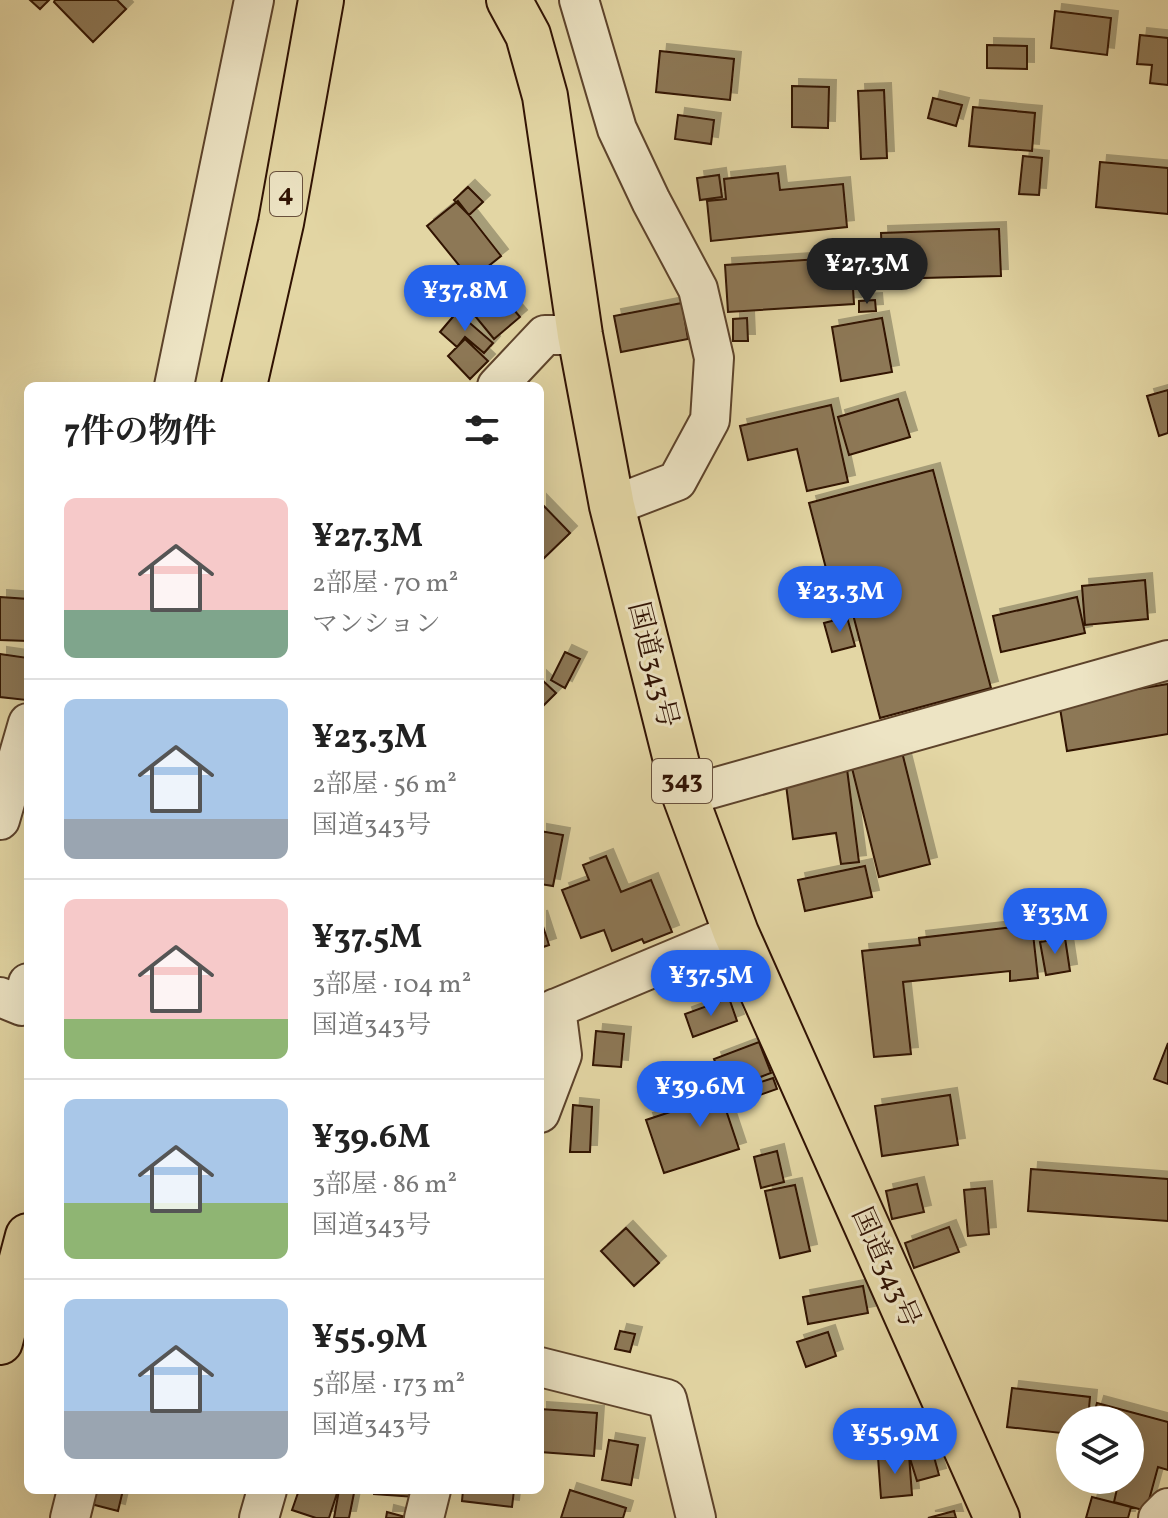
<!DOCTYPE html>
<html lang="ja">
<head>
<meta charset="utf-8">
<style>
  :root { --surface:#fff; --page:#f6f6f6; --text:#222; --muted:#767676; --line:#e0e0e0; --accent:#2563eb }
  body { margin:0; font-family:Vollkorn,"Noto Serif JP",serif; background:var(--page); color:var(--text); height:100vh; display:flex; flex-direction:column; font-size:30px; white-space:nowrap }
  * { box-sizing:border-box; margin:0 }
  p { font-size:26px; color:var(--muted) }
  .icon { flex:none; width:44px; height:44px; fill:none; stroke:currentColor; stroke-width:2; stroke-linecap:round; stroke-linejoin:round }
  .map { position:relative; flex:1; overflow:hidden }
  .sheet { position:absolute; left:24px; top:382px; width:520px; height:1112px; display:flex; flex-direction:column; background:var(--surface); border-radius:12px; box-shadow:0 8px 32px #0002 }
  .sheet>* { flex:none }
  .buttons { position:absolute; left:1056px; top:1406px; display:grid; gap:16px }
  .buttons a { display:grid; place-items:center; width:88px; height:88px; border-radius:50%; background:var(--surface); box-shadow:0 8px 32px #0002; font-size:40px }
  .price { position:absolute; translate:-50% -68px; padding:0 18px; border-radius:28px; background:var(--accent); color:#fff; font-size:26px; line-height:52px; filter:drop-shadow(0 2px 4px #0008) }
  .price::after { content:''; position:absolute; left:50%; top:48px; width:24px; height:18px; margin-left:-12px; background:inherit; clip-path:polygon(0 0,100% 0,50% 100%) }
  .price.active { background:#222; color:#fff }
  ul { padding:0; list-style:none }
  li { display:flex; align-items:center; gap:24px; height:200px; padding:0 40px }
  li+li { border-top:2px solid var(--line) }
  li span { display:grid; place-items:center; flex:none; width:224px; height:160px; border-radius:12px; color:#555 }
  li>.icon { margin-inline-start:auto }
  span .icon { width:96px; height:96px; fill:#fffc; stroke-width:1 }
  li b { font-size:34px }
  h2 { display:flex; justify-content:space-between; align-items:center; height:96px; padding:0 40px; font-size:34px }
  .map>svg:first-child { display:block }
</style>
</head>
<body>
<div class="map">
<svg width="1168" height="1518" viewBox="0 0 1168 1518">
  <defs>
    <filter id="shadow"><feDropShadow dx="7" dy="-7" stdDeviation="0" flood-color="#0004"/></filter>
  </defs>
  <rect width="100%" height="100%" fill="#e3d6a4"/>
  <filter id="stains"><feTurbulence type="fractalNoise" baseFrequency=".0025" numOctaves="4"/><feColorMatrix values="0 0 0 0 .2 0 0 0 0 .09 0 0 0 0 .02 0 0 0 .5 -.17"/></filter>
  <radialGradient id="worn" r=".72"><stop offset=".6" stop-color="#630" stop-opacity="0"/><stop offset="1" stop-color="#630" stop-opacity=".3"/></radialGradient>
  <path fill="#8d7857" stroke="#301203" stroke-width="2" filter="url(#shadow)" d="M30,0h19l-9,9z
    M55,0h62l9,9 -33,33 -39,-40z
    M1055,11l56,7 -4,37 -56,-7z
    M1140,35l28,3v47l-18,-2 2,-18 -15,-1z
    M987,45l40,1v23l-40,-1z
    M660,51l74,8 -4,41 -74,-8z
    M792,86l37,1 -1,41 -36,-1z
    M884,90l3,68 -26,1 -3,-68z
    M933,98l29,7 -6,21 -28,-8z
    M973,107l62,6 -3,38 -63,-5z
    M678,115l36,5 -3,24 -36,-5z
    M1023,156l19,2 -3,37 -20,-1z
    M1100,162l68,6v46l-72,-7z
    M778,173l2,17 63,-6 4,43 -136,14 -4,-40 19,-2 -2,-20z
    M719,175l3,22 -22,3 -3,-22z
    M468,187l15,15 -14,13 -15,-15z
    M458,201l43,55 -30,24 -44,-54z
    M999,229l2,47 -118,3 -2,-46z
    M851,257l3,47 -126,8 -3,-47z
    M492,284l28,33 -26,22 -28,-34z
    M875,300l1,11 -17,1v-11z
    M682,303l6,36 -67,13 -7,-36z
    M457,312l36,31 -9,10 -19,-16 -8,10 -17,-15z
    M747,318l1,23h-15v-22z
    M882,318l10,54 -51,9 -9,-54z
    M465,339l23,22 -18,18 -22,-23z
    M1168,390v43l-9,3 -12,-40z
    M898,399l12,38 -61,18 -11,-38z
    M831,405l17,77 -41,9 -10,-42 -49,11 -8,-34z
    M933,470l58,218 -111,30 -30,-115 -14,4 -27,-104z
    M540,502l30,31 -29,28 -1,-1z
    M1145,580l3,39 -63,6 -3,-39z
    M0,597l28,2v42l-28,-1z
    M1077,597l8,36 -84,19 -8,-36z
    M847,617l8,29 -23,6 -8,-29z
    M565,652l15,7 -15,29 -14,-8z
    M0,654l28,4 -2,42 -26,-3z
    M540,678l16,15 -16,16z
    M1168,684v50l-101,17 -8,-49z
    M901,748l29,116 -51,13 -29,-117z
    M847,769l12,93 -18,2 -5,-31 -43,6 -8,-62z
    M540,831l23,4 -10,51 -13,-2z
    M606,856l15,36 30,-12 21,52 -28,11 -2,-4 -30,12 -8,-21 -23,8 -19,-48 27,-10 -6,-15z
    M865,866l7,31 -67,14 -7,-31z
    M540,917l9,28 -9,3z
    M1032,925l6,53 -28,3v-10l-107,11 8,72 -37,3 -12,-106 58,-6 -1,-7z
    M1065,938l5,33 -24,4 -6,-33z
    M729,998l8,23 -44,16 -8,-23z
    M596,1031l28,3 -3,33 -28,-2z
    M759,1042l12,31 -88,33 -6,-18 42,-16 -5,-13z
    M1168,1043v41l-14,-5z
    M773,1078l4,11 -52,18 14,42 -75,24 -18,-53z
    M950,1095l8,50 -76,11 -7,-50z
    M573,1105l19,2 -2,45h-20z
    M777,1151l7,31 -23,6 -7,-31z
    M1031,1169l137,10v42l-140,-10z
    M917,1184l7,28 -32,7 -6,-28z
    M795,1185l15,66 -30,7 -15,-67z
    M985,1188l4,46 -21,2 -4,-46z
    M949,1227l10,25 -45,16 -9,-25z
    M626,1228l33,35 -25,23 -33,-35z
    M863,1286l5,27 -60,11 -5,-27z
    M620,1331l15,3 -5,18 -15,-3z
    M828,1332l8,24 -30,11 -9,-25z
    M1012,1388l78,9 -2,23h-18v14l-63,-7z
    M1097,1403l71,19v48l-10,-3 -12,44 -32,-9 5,-22h11v-60h-38z
    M540,1409l57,4 -3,43 -54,-4z
    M609,1440l29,5 -7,40 -29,-5z
    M931,1446l8,29 -22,6 -9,-29z
    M909,1455l3,40 -31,3 -3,-41z
    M90,1490h33l-5,21 -31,-8z
    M299,1490h39l-9,28h-13l-24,-8z
    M339,1490l15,3 -5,25h-15z
    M374,1490h41v7l-41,-3z
    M463,1490h51l-2,17 -50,-6z
    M570,1490l56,18 -3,10h-62z
    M1092,1497l39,10 -3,11h-42z
    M954,1511l2,7h-28z
    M387,1512l22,6h-23z"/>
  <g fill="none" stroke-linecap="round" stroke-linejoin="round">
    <defs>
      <path id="minor" d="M579,0l38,129 34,72 47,88 16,69 -4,62 -33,61 -65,25
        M174,386l80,-386
        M497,386l48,-51h35
        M685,796l483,-136
        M0,820l28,-97
        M0,997l22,9 6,-23
        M540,1015l196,-82
        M540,1113l22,-58 -6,-47
        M540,1367l127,32 29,119
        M70,1518l7,-28
        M259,1518l8,-28
        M424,1518l7,-28
        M1158,1518l10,-10"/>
      <path id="highway" d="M509,0l19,35 17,61 35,239 32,171 73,290 51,137 261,585
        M244,386l37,-163 40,-223
        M0,1342l28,-106"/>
    </defs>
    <use href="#minor" stroke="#5d432b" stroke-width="42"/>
    <use href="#highway" stroke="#301203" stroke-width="48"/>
    <use href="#minor" stroke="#ede4c4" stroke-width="38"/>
    <use href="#highway" stroke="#e3d6a4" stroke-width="44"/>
  </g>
  <g text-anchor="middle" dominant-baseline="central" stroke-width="6" stroke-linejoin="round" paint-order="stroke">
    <g fill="#ede4c4" stroke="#69513d" stroke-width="2">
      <rect x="270" y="172" width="32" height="44" rx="6"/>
      <rect x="652" y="759" width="60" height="44" rx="6"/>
    </g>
    <g font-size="26" font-weight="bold" fill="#301203">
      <text x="286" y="194">4</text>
      <text x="682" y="781">343</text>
    </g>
    <g font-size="28" fill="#301203" stroke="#ede4c4">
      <text transform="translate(652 665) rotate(76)">国道343号</text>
      <text transform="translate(885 1268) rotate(66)">国道343号</text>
    </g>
  </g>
  <rect width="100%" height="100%" filter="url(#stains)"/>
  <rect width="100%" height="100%" fill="url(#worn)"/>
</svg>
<div class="buttons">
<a><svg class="icon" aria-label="layers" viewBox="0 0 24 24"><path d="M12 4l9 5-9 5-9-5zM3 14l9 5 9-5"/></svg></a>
</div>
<b class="price active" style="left:867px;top:306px">¥27.3M</b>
<b class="price" style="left:465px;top:333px">¥37.8M</b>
<b class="price" style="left:840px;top:634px">¥23.3M</b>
<b class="price" style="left:1055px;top:956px">¥33M</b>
<b class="price" style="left:711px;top:1018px">¥37.5M</b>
<b class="price" style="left:700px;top:1129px">¥39.6M</b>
<b class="price" style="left:895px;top:1476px">¥55.9M</b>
<section class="sheet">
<h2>7件の物件<svg class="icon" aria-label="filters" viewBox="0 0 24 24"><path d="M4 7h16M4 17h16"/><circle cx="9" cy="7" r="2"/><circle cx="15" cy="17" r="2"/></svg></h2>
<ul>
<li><span style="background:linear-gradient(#f6c9c9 70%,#7fa58c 0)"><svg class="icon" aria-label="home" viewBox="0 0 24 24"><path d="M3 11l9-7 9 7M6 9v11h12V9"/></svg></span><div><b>¥27.3M</b><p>2部屋 · 70 m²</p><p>マンション</p></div></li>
<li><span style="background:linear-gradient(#a9c7e8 75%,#9aa5b1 0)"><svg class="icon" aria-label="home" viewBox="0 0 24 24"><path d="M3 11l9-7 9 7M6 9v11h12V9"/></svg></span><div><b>¥23.3M</b><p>2部屋 · 56 m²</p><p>国道343号</p></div></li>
<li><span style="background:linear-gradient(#f6c9c9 75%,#8fb573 0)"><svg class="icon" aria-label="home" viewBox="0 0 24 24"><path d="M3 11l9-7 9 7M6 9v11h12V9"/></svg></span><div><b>¥37.5M</b><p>3部屋 · 104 m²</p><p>国道343号</p></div></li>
<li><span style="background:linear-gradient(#a9c7e8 65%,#8fb573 0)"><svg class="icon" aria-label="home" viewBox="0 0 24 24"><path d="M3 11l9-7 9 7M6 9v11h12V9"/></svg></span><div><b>¥39.6M</b><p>3部屋 · 86 m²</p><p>国道343号</p></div></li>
<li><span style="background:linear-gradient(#a9c7e8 70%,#9aa5b1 0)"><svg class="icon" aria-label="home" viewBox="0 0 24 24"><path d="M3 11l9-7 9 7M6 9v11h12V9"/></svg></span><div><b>¥55.9M</b><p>5部屋 · 173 m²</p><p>国道343号</p></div></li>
</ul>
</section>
</div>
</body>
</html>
